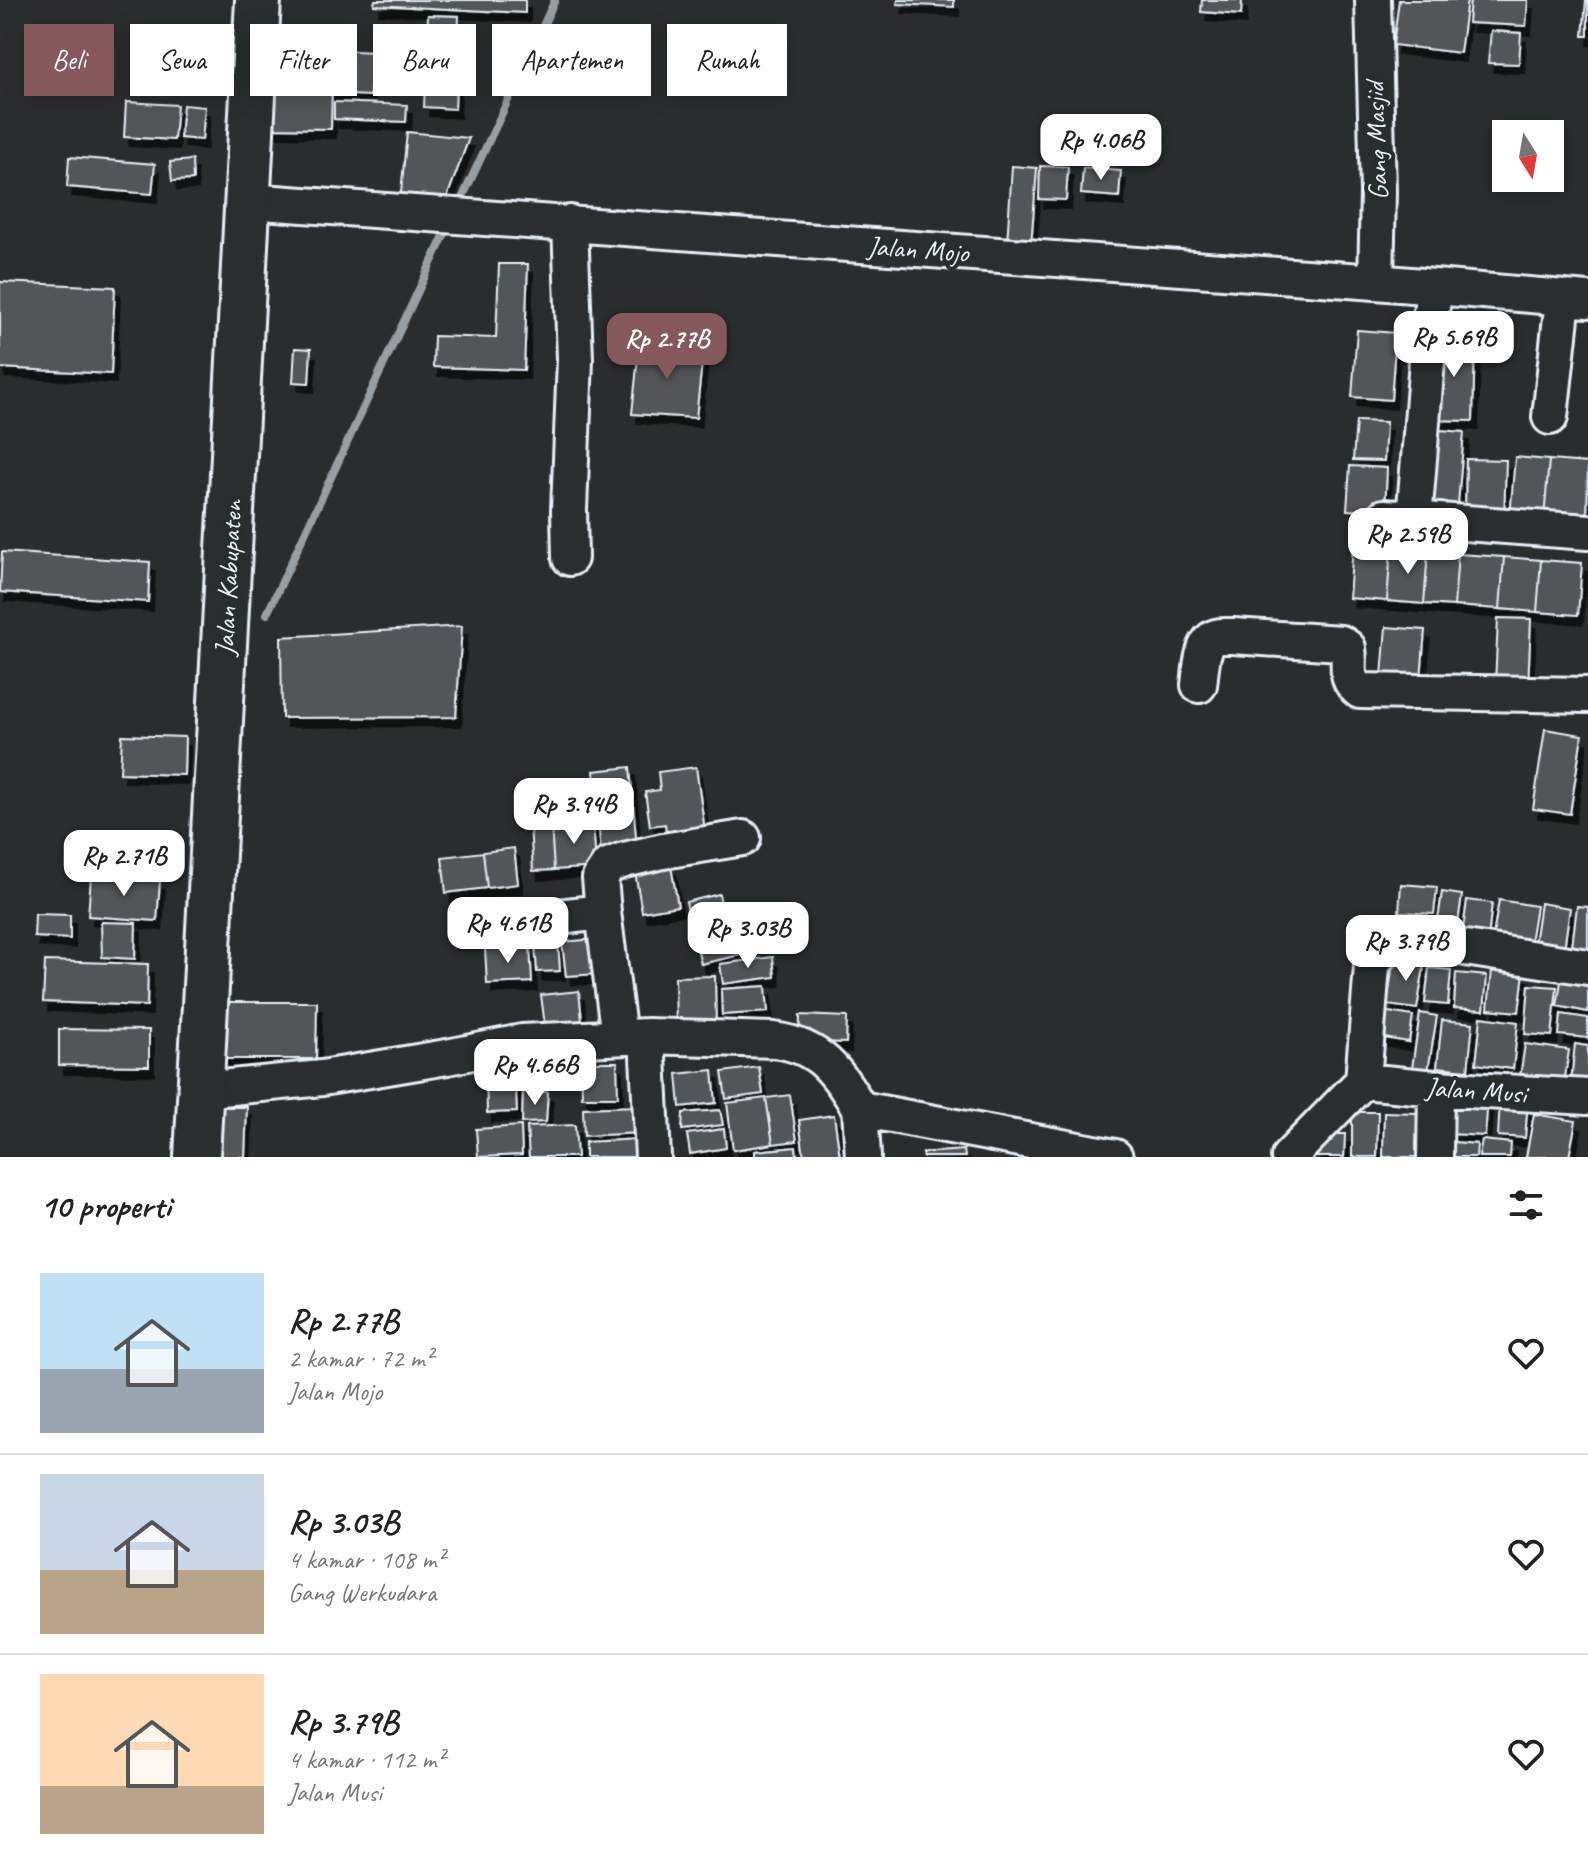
<!DOCTYPE html>
<html lang="id">
<head>
<meta charset="utf-8">
<style>
  :root { --surface:#fff; --page:#f2f2f2; --text:#222; --muted:#767676; --line:#e0e0e0; --accent:#85585c }
  body { margin:0; font-family:Caveat,sans-serif; background:var(--page); color:var(--text); height:100vh; display:flex; flex-direction:column; font-size:30px; white-space:nowrap }
  * { box-sizing:border-box; margin:0 }
  p { font-size:26px; color:var(--muted) }
  .icon { flex:none; width:44px; height:44px; fill:none; stroke:currentColor; stroke-width:2; stroke-linecap:round; stroke-linejoin:round }
  .map { position:relative; height:1157px; overflow:hidden }
  .side { display:flex; flex-direction:column; background:var(--surface); flex:1 }
  .side>* { flex:none }
  .hud { position:absolute; left:24px; top:24px; width:800px; height:72px; display:flex; gap:16px }
  .needle { width:52px; rotate:169deg }
  .tools { position:absolute; left:1492px; top:120px; display:grid; gap:16px }
  .tools a { display:grid; place-items:center; width:72px; height:72px; border-radius:0px; background:var(--surface); box-shadow:0 4px 20px #0003; font-size:40px }
  .price { position:absolute; translate:-50% -68px; padding:0 18px; border-radius:16px; background:#fff; color:#222; font-size:26px; line-height:52px; filter:drop-shadow(0 2px 4px #0008) }
  .price::after { content:''; position:absolute; left:50%; top:48px; width:24px; height:18px; margin-left:-12px; background:inherit; clip-path:polygon(0 0,100% 0,50% 100%) }
  .price.current { background:var(--accent); color:#fff }
  ul { padding:0; list-style:none }
  li { display:flex; align-items:center; gap:24px; height:200px; padding:0 40px }
  li+li { border-top:2px solid var(--line) }
  li span { display:grid; place-items:center; flex:none; width:224px; height:160px; border-radius:0px; color:#555 }
  li>.icon { margin-inline-start:auto }
  span .icon { width:96px; height:96px; fill:#fffc; stroke-width:1 }
  li b { font-size:34px }
  h2 { display:flex; justify-content:space-between; align-items:center; height:96px; padding:0 40px; font-size:34px }
  .tag { padding:0 28px; border-radius:0px; background:var(--surface); box-shadow:0 4px 20px #0003; font-size:28px; line-height:72px }
  .tag.current { background:var(--accent); color:#fff }
  .map>svg:first-child { display:block }
</style>
</head>
<body>
<div class="map">
<svg width="1588" height="1157" viewBox="0 0 1588 1157">
  <defs>
    <filter id="shadow"><feDropShadow dx="5" dy="9" stdDeviation="0" flood-color="#0009"/></filter>
  </defs>
  <rect width="100%" height="100%" fill="#2a2d2e"/>
  <filter id="ink" filterUnits="userSpaceOnUse"><feTurbulence type="fractalNoise" baseFrequency=".0125" numOctaves="2"/><feDisplacementMap in="SourceGraphic" scale="16" xChannelSelector="R" yChannelSelector="G"/><feConvolveMatrix kernelMatrix="1 2 1 2 8 2 1 2 1" color-interpolation-filters="sRGB"/></filter>
  <g filter="url(#ink)">
    <g fill="none" stroke-linecap="round" stroke-linejoin="round">
      <path stroke="#989fa3" stroke-width="8" d="M457,209l98,-209
        M267,614l182,-389"/>
    </g>
    <path fill="#535759" stroke="#e8f1f8" stroke-width="2" filter="url(#shadow)" d="M375,0h150v13l-151,-8z
      M898,0h56v7l-57,-3z
      M1202,0h40l-1,15 -40,-3z
      M1399,0h68l-7,53 -67,-8z
      M1470,0h58l-2,26 -58,-3z
      M1586,0h2v36h-5z
      M428,15l31,1 -4,93 -31,-2z
      M258,29l52,3 -2,40 -52,-3z
      M1491,31l30,2 -2,31 -31,-1z
      M336,50l37,2 -3,44 -36,-2z
      M270,80l62,1 -1,48 -62,-1z
      M126,102l51,3 -3,35 -50,-3z
      M334,102l73,3 -1,17 -72,-3z
      M183,105l22,2 -3,33 -22,-2z
      M407,132l62,6 -26,70 -43,-5z
      M69,157l86,7 -3,30 -85,-7z
      M192,160l1,20 -21,1 -2,-19z
      M1012,166l25,2 -6,78 -24,-2z
      M1040,166l28,1 -2,33 -27,-1z
      M1083,168l38,3 -2,26 -38,-3z
      M499,264h29l-4,106 -91,-3 1,-31 62,2z
      M0,282l115,5 -4,87 -111,-6z
      M1357,330l39,3 -5,67 -39,-3z
      M1436,337l39,1 -2,83 -40,-1z
      M640,338l63,15 -7,65 -64,-4z
      M295,348l16,1 -2,34 -16,-1z
      M1356,421l30,1 -2,39 -31,-1z
      M1426,429l38,3 -7,84 -38,-3z
      M1515,457l34,3 -5,59 -34,-2z
      M1466,459l40,1 -2,58 -39,-1z
      M1549,460l39,3 -1,60 -43,-4z
      M1350,466l37,2 -2,44 -38,-2z
      M1353,546l38,2 -4,53 -38,-3z
      M1391,548l37,3 -4,53 -37,-3z
      M1428,551l30,3 -4,52 -30,-2z
      M2,552l148,10 -2,40 -148,-10z
      M1458,554l46,3 -4,52 -46,-3z
      M1504,557l37,3 -4,52 -37,-3z
      M1541,560l41,3 -4,52 -41,-3z
      M1498,618l33,1 -3,68 -33,-2z
      M462,626l-6,91 -174,1 -1,-81z
      M1386,627l39,3 -4,49 -39,-3z
      M1545,729l37,6 -12,79 -37,-5z
      M122,735l63,2 -1,38 -64,-2z
      M630,767l7,82 -36,4 -7,-82z
      M696,767l9,64 -38,6 -2,-13 -15,2 -5,-34 15,-2 -2,-18z
      M572,789l2,28 -43,3 -2,-28z
      M593,821l3,46 -42,3 -3,-46z
      M551,824l3,46 -21,1 -3,-46z
      M514,848l4,36 -31,4 -4,-36z
      M483,852l4,36 -41,5 -4,-36z
      M671,866l7,40 -36,6 -7,-40z
      M91,876l69,5 -3,40 -69,-5z
      M1401,884l36,3 -3,27 -35,-2z
      M1442,892l20,3 -7,50 -20,-3z
      M719,894l6,28 -33,8 -6,-28z
      M1467,900l25,3 -5,45 -26,-3z
      M1499,900l37,6 -8,48 -37,-6z
      M1540,903l30,5 -7,48 -30,-5z
      M1577,906l11,1v50l-17,-2z
      M35,914l35,1v24l-36,-2z
      M1400,917l30,2 -2,22 -29,-2z
      M101,922l35,1 -1,36 -33,-2z
      M741,923l8,30 -48,11 -7,-30z
      M596,939l3,35 -33,2 -4,-34z
      M558,942l2,29 -23,1 -2,-28z
      M530,946l2,36 -45,2 -2,-36z
      M1394,956l31,5 -8,48 -30,-4z
      M773,957l2,20 -52,7 -3,-20z
      M45,961l103,3 -1,42 -104,-4z
      M1429,968l22,2 -3,35 -23,-2z
      M1492,970l32,3 -5,39 -31,-3z
      M1456,973l31,3 -3,34 -30,-2z
      M715,976l1,55 -40,1 -1,-55z
      M1561,981l27,5v26l-31,-6z
      M1529,985l28,2 -5,49 -27,-2z
      M766,986l2,26 -46,3 -1,-26z
      M579,991l4,39 -37,4 -5,-39z
      M208,1002h109l-1,57h-108z
      M1382,1011l31,5 -4,26 -31,-5z
      M1420,1013l17,3 -10,61 -16,-2z
      M1561,1014l27,4v20l-29,-3z
      M800,1015l47,2 -1,26 -47,-2z
      M1481,1017l37,5 -5,47 -37,-5z
      M1442,1020l31,3 -5,47 -31,-3z
      M59,1029l90,1v36l-90,-1z
      M1525,1044l44,6 -5,34 -44,-7z
      M1575,1044l13,2v38l-17,-2z
      M581,1062h36l1,35h-36z
      M759,1067l4,27 -37,5 -4,-27z
      M515,1069l2,43 -30,1 -1,-43z
      M713,1070l3,33 -36,4 -3,-33z
      M523,1091l25,1 -2,30 -24,1z
      M790,1095l7,46 -24,3 -7,-46z
      M1452,1097l36,2 -3,37 -35,-2z
      M766,1098l7,46 -40,6 -6,-47z
      M1500,1099l28,2 -3,37 -27,-2z
      M639,1106l1,27 -56,3 -1,-28z
      M211,1107h36l-2,50h-35z
      M720,1110l3,15 -41,5 1,-17z
      M1352,1112h26l-1,45h-25z
      M1384,1112l34,1 -2,44h-33z
      M1534,1114l42,7 -7,36h-43z
      M834,1115l6,42h-36l-5,-37z
      M575,1125l2,32h-48l-2,-30z
      M521,1126l1,29 -44,2 -2,-28z
      M724,1129l2,19 -36,6 -3,-20z
      M1316,1134h29l-1,23h-28z
      M640,1139l1,18h-56v-15z
      M1482,1140l29,3 -1,14h-31z
      M1441,1141l36,3 -1,13h-36z
      M796,1147l1,10h-42v-6z
      M964,1150l1,7h-42v-4z"/>
    <g fill="none" stroke-linecap="round" stroke-linejoin="round">
      <defs>
        <path id="minor" d="M1373,0l5,192 -2,90
          M248,201l1128,81 212,18
          M1550,417l13,-118
          M1384,517l204,15
          M1414,520l17,-208 4,-24
          M570,558l-1,-48 6,-151 -5,-136
          M1199,685c2,-13 2,-38 13,-46 6,-4 14,-3 21,-3l108,7 7,5c3,18 -5,30 12,43l228,4
          M603,912l-3,-34 8,-12 16,-6 39,-9 80,-13
          M476,926l127,-14 16,125
          M647,1036l6,121
          M1363,1081l73,7 152,9
          M201,1090l121,-12 125,-21 75,-15 125,-6 127,4c47,6 63,32 86,69l255,48
          M860,1109l3,48
          M1289,1157l74,-76 9,-115c7,-20 28,-23 48,-25l168,26
          M1435,1157l1,-69"/>
        <path id="major" d="M197,1157l61,-1157"/>
      </defs>
      <use href="#minor" stroke="#e8f1f8" stroke-width="40"/>
      <use href="#major" stroke="#e8f1f8" stroke-width="50"/>
      <use href="#minor" stroke="#2a2d2e" stroke-width="34"/>
      <use href="#major" stroke="#2a2d2e" stroke-width="44"/>
    </g>
  </g>
  <g text-anchor="middle" dominant-baseline="central" stroke-width="8" stroke-linejoin="round" paint-order="stroke">
    <g font-size="28" fill="#e8f1f8" stroke="#2a2d2e">
      <text transform="translate(1376 141) rotate(-92)">Gang Masjid</text>
      <text transform="translate(918 249) rotate(4)">Jalan Mojo</text>
      <text transform="translate(228 578) rotate(-87)">Jalan Kabupaten</text>
      <text transform="translate(1476 1090) rotate(4)">Jalan Musi</text>
    </g>
  </g>
</svg>
<div class="tools">
<a><svg class="needle" viewBox="-14 -14 28 28"><path d="M0-13l5 13h-10z" fill="#e53935"/><path d="M0 13l5-13h-10z" fill="#767676"/></svg></a>
</div>
<b class="price" style="left:1101px;top:182px">Rp 4.06B</b>
<b class="price" style="left:1454px;top:379px">Rp 5.69B</b>
<b class="price current" style="left:667px;top:381px">Rp 2.77B</b>
<b class="price" style="left:1408px;top:576px">Rp 2.59B</b>
<b class="price" style="left:574px;top:846px">Rp 3.94B</b>
<b class="price" style="left:124px;top:898px">Rp 2.71B</b>
<b class="price" style="left:508px;top:965px">Rp 4.61B</b>
<b class="price" style="left:748px;top:970px">Rp 3.03B</b>
<b class="price" style="left:1406px;top:983px">Rp 3.79B</b>
<b class="price" style="left:535px;top:1107px">Rp 4.66B</b>
<div class="hud">
<a class="tag current">Beli</a>
<a class="tag">Sewa</a>
<a class="tag">Filter</a>
<a class="tag">Baru</a>
<a class="tag">Apartemen</a>
<a class="tag">Rumah</a>
</div>
</div>
<section class="side">
<h2>10 properti<svg class="icon" aria-label="filters" viewBox="0 0 24 24"><path d="M4 7h16M4 17h16"/><circle cx="9" cy="7" r="2"/><circle cx="15" cy="17" r="2"/></svg></h2>
<ul>
<li><span style="background:linear-gradient(#bfe0f5 60%,#9aa5b1 0)"><svg class="icon" aria-label="home" viewBox="0 0 24 24"><path d="M3 11l9-7 9 7M6 9v11h12V9"/></svg></span><div><b>Rp 2.77B</b><p>2 kamar · 72 m²</p><p>Jalan Mojo</p></div><svg class="icon" aria-label="heart" viewBox="0 0 24 24"><path d="M12 20l-8-8c-3-5 5-10 8-4 3-6 11-1 8 4z"/></svg></li>
<li><span style="background:linear-gradient(#c9d6e8 60%,#b9a48a 0)"><svg class="icon" aria-label="home" viewBox="0 0 24 24"><path d="M3 11l9-7 9 7M6 9v11h12V9"/></svg></span><div><b>Rp 3.03B</b><p>4 kamar · 108 m²</p><p>Gang Werkudara</p></div><svg class="icon" aria-label="heart" viewBox="0 0 24 24"><path d="M12 20l-8-8c-3-5 5-10 8-4 3-6 11-1 8 4z"/></svg></li>
<li><span style="background:linear-gradient(#ffd9b3 70%,#b9a48a 0)"><svg class="icon" aria-label="home" viewBox="0 0 24 24"><path d="M3 11l9-7 9 7M6 9v11h12V9"/></svg></span><div><b>Rp 3.79B</b><p>4 kamar · 112 m²</p><p>Jalan Musi</p></div><svg class="icon" aria-label="heart" viewBox="0 0 24 24"><path d="M12 20l-8-8c-3-5 5-10 8-4 3-6 11-1 8 4z"/></svg></li>
</ul>
</section>
</body>
</html>
